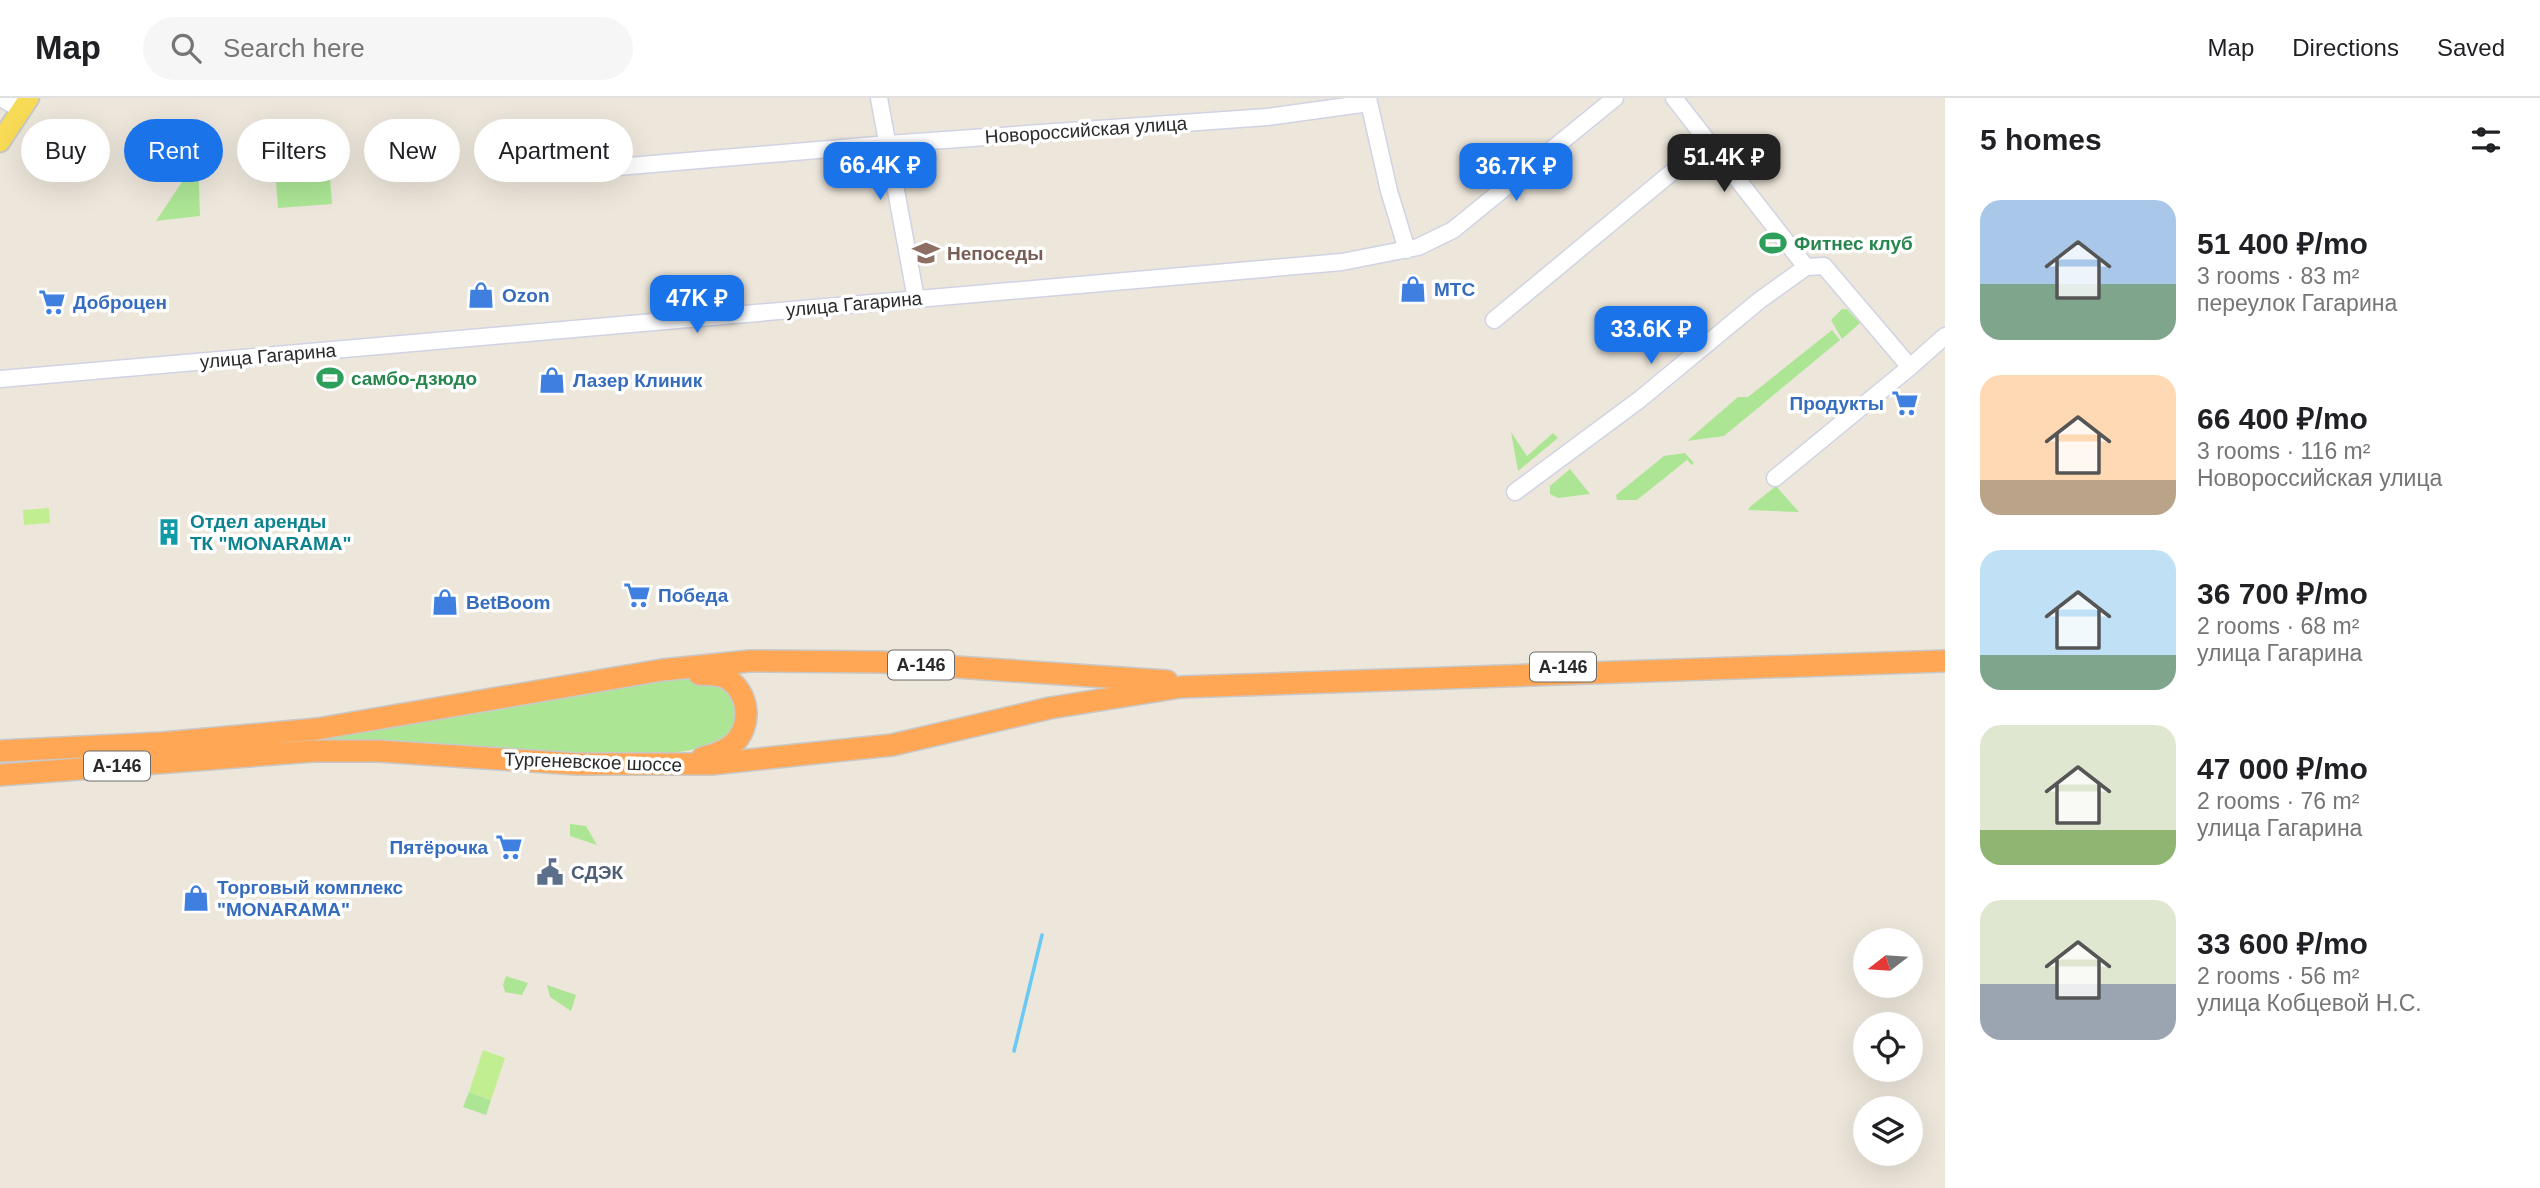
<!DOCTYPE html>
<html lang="en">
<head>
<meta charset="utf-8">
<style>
  :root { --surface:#fff; --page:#f6f6f6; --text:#202124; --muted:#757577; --line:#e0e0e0; --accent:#1a73e8 }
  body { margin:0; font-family:Helvetica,sans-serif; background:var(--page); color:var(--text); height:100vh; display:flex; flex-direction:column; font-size:26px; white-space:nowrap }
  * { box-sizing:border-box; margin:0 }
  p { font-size:23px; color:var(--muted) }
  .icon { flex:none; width:38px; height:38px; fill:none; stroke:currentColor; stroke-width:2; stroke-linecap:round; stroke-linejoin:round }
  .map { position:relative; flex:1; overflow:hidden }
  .drawer { display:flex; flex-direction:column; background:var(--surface); width:595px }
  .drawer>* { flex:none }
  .banner { position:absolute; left:21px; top:21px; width:665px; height:63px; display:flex; gap:14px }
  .needle { width:46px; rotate:253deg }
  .controls { position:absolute; left:1853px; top:830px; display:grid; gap:14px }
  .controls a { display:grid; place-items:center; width:70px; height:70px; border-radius:50%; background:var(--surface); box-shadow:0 7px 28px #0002; font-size:35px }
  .price { position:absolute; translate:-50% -60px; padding:0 16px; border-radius:14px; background:var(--accent); color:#fff; font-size:23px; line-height:46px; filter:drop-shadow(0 2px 4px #0008) }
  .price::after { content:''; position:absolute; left:50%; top:42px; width:21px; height:16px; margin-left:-10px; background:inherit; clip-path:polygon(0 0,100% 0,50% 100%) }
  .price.on { background:#222; color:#fff }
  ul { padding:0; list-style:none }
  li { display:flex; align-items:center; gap:21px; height:175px; padding:0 35px }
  li span { display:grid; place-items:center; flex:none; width:196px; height:140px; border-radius:21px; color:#555 }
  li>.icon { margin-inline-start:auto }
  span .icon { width:84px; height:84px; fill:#fffc; stroke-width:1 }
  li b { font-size:30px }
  h2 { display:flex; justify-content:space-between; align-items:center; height:84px; padding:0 35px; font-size:30px }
  .tag { padding:0 24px; border-radius:32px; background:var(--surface); box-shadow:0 7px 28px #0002; font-size:24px; line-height:63px }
  .tag.on { background:var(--accent); color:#fff }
  header { display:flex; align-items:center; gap:42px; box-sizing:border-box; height:98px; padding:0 35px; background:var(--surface); border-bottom:2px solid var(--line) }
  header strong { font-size:33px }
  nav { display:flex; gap:38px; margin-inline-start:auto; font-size:24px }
  .search { width:490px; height:63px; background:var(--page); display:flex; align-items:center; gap:18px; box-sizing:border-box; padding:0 24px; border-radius:38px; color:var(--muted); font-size:26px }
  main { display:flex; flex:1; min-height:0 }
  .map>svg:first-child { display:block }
</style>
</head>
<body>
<header>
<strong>Map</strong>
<div class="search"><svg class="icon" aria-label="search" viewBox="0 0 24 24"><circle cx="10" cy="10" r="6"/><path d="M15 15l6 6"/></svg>Search here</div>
<nav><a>Map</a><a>Directions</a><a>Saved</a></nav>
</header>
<main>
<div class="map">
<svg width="1945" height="1090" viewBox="0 0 1945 1090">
  <rect width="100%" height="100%" fill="#ede6db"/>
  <path fill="#ace695" d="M326,29l6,77 -54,4 -6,-76z
    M198,60l2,58 -44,5z
    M1842,211h5l13,14 -18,16 -11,-19z
    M1832,232l8,10 -116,96 -37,5 51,-44h10z
    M1511,334l16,24 26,-23 5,5 -40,33z
    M1685,355l9,10 -2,2 -5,-5 -50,40h-20l-1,-5 48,-39z
    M1570,371l20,25 -32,4 -8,-4v-8z
    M1776,388l23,26 -51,-2 3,-4z
    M686,580l37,6 19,25 -12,30c-59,24 -134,14 -197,11 -73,-3 -147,-6 -220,-11l287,-50z
    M570,726l16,2 11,19 -27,-9z
    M506,878l22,7 -6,12 -17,-3 -2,-7z
    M547,887l29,10 -5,16 -21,-14z
    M469,994l22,8 -5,15 -23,-8z"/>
  <path fill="#c1ee90" d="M49,410l1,15 -26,2 -1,-15z
    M483,952l22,8 -14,42 -22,-8z"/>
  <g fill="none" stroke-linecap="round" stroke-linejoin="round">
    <path stroke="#69c8f4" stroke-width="3.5" d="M1014,953l28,-116"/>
    <defs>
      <path id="minor" d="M1,0l20,12
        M879,0l37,201
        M1368,0l21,93 18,59
        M1674,0l132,169
        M594,71l294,-25 379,-27 102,-14
        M1494,222l213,-177
        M1910,269l35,-31
        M0,281l1342,-117 76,-15 35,-17 162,-132
        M1515,394l124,-92 121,-100 46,-33 18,-1 86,101 -135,111"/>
      <path id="major" d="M0,44l29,-44"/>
      <path id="highway" d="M699,576c8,1 20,0 27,4 24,14 27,49 6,67 -9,7 -19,10 -30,13
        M0,653l162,-8 155,-14 345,-59 88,-9 130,1 287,19
        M0,677l314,-24h64l199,13h134l181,-19 158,-37 131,-21 764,-26"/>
    </defs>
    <use href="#minor" stroke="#d0d3e4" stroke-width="19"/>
    <use href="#major" stroke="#c8c8c8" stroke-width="23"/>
    <use href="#highway" stroke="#c8c8c8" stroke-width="24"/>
    <use href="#minor" stroke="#fff" stroke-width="16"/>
    <use href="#major" stroke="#f7da56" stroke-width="19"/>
    <use href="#highway" stroke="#ffa754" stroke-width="21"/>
  </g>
  <defs>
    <symbol id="stadium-bare" viewBox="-9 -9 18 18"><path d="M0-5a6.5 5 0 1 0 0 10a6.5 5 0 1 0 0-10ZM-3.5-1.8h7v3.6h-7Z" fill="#2e9e5b" stroke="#fff" stroke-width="2.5" paint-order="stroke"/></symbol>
    <symbol id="school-bare" viewBox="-9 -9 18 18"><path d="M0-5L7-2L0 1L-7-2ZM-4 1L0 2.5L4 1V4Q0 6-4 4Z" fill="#8d6e63" stroke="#fff" stroke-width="2.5" paint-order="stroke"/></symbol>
    <symbol id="shop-bare" viewBox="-9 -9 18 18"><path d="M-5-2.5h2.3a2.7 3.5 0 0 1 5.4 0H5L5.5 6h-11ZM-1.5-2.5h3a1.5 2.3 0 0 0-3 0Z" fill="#3f7fe0" stroke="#fff" stroke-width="2.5" paint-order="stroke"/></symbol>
    <symbol id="supermarket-bare" viewBox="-9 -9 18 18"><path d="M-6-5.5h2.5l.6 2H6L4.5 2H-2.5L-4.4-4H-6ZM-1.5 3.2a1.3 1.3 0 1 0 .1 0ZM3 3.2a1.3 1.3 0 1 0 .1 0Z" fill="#3f7fe0" stroke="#fff" stroke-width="2.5" paint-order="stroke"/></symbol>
    <symbol id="building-bare" viewBox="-9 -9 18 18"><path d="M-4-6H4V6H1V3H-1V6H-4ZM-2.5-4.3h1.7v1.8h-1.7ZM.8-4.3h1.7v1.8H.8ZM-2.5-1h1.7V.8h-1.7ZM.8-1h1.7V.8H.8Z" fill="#0f9aa8" stroke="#fff" stroke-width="2.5" paint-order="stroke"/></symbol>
    <symbol id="civic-bare" viewBox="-9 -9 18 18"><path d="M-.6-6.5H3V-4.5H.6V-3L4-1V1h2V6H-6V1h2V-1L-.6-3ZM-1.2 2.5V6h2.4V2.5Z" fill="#5c6f8a" stroke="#fff" stroke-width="2.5" paint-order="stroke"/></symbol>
  </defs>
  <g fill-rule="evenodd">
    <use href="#stadium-bare" x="1754" y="126" width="38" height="38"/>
    <use href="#school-bare" x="907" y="136" width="38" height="38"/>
    <use href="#shop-bare" x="1394" y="172" width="38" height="38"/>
    <use href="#shop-bare" x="462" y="178" width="38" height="38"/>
    <use href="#supermarket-bare" x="33" y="185" width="38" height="38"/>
    <use href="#stadium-bare" x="311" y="261" width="38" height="38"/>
    <use href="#shop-bare" x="533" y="263" width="38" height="38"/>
    <use href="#supermarket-bare" x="1886" y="286" width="38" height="38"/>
    <use href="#building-bare" x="150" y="415" width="38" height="38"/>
    <use href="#supermarket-bare" x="618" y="478" width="38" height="38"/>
    <use href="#shop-bare" x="426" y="485" width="38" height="38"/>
    <use href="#supermarket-bare" x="490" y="730" width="38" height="38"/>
    <use href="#civic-bare" x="531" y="755" width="38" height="38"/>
    <use href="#shop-bare" x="177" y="781" width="38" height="38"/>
  </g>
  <g text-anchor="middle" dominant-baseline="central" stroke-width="7" stroke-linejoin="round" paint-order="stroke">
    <g fill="#fff" stroke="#6a6a6a" stroke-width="2">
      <rect x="888" y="552.5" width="66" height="29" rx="5"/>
      <rect x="1530" y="554.5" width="66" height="29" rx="5"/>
      <rect x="84" y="653.5" width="66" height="29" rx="5"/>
    </g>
    <g font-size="18" font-weight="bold" fill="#2a2a2a">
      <text x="921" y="567">А-146</text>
      <text x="1563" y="569">А-146</text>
      <text x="117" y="668">А-146</text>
    </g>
    <g font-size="19" fill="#2a2a2a" stroke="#fff">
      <text transform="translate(1086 32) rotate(-4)">Новороссийская улица</text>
      <text transform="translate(854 206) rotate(-5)">улица Гагарина</text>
      <text transform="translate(268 258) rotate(-5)">улица Гагарина</text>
      <text transform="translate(593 664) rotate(2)">Тургеневское шоссе</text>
    </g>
    <g font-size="19" font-weight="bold" fill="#27864d" stroke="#fff" text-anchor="start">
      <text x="1794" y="145">Фитнес клуб</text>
      <text x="351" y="280">самбо-дзюдо</text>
    </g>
    <g font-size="19" font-weight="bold" fill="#785e54" stroke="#fff" text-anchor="start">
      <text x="947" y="155">Непоседы</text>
    </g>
    <g font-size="19" font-weight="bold" fill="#366cbe" stroke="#fff" text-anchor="start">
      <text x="1434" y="191">МТС</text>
      <text x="502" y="197">Ozon</text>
      <text x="73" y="204">Доброцен</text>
      <text x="573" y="282">Лазер Клиник</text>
      <text x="1884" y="305" text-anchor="end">Продукты</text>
      <text x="658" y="497">Победа</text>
      <text x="466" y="504">BetBoom</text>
      <text x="488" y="749" text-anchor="end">Пятёрочка</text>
      <text x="217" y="789">Торговый комплекс<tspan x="217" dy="22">"MONARAMA"</tspan></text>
    </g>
    <g font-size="19" font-weight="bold" fill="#0d838f" stroke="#fff" text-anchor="start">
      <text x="190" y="423">Отдел аренды<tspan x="190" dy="22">ТК "MONARAMA"</tspan></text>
    </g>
    <g font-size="19" font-weight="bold" fill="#4e5e75" stroke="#fff" text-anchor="start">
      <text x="571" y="774">СДЭК</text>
    </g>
  </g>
</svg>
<div class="controls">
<a><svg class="needle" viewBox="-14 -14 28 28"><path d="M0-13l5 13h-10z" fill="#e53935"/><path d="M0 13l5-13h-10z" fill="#757577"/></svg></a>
<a><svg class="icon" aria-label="locate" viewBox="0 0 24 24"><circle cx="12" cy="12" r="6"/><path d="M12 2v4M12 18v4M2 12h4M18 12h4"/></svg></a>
<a><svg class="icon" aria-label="layers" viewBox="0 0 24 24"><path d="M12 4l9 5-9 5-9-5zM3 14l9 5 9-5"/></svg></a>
</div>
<b class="price on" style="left:1724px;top:96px">51.4K ₽</b>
<b class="price" style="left:880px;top:104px">66.4K ₽</b>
<b class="price" style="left:1516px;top:105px">36.7K ₽</b>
<b class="price" style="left:697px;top:237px">47K ₽</b>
<b class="price" style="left:1651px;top:268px">33.6K ₽</b>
<div class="banner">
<a class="tag">Buy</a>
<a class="tag on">Rent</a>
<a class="tag">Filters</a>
<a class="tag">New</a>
<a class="tag">Apartment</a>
</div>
</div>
<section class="drawer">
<h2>5 homes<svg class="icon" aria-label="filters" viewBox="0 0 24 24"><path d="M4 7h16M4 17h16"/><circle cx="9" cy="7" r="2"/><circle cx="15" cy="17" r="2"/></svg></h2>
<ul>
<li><span style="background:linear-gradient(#a9c7e8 60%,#7fa58c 0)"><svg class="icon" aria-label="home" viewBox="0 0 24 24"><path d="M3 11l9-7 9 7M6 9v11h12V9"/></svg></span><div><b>51 400 ₽/mo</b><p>3 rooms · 83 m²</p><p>переулок Гагарина</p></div></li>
<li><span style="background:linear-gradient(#ffd9b3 75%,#b9a48a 0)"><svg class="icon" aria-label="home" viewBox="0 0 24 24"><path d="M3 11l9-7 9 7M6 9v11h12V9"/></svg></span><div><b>66 400 ₽/mo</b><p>3 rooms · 116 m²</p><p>Новороссийская улица</p></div></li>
<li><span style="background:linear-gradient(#bfe0f5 75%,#7fa58c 0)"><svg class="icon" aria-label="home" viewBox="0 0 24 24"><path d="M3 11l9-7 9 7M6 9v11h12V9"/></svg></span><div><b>36 700 ₽/mo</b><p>2 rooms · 68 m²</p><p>улица Гагарина</p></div></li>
<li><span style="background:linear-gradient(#dfe7d0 75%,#8fb573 0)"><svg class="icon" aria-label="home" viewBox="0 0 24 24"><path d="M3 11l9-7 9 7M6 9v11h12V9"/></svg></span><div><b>47 000 ₽/mo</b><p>2 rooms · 76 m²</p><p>улица Гагарина</p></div></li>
<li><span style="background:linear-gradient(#dfe7d0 60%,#9aa5b1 0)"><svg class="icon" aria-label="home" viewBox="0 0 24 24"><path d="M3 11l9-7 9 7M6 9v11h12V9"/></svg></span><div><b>33 600 ₽/mo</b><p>2 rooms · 56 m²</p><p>улица Кобцевой Н.С.</p></div></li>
</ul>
</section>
</main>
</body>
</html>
